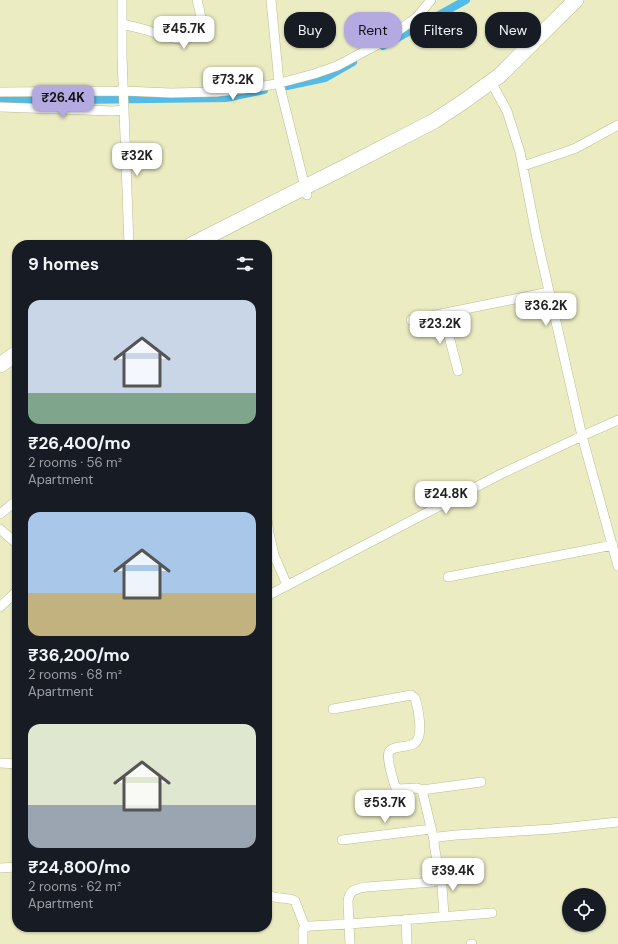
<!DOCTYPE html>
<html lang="en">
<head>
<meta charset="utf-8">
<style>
  :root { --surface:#171b24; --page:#20242c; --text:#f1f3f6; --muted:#9ea1a6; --accent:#b4a9e1 }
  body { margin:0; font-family:"DM Sans",sans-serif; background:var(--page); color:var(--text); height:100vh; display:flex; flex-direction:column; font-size:15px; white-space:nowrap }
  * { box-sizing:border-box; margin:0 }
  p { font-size:13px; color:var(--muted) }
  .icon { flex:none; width:22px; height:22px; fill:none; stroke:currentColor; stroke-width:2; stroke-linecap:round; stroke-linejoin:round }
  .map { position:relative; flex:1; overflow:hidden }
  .panel { position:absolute; left:12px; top:240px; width:260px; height:692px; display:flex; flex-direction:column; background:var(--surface); border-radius:16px; box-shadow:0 1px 3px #0004 }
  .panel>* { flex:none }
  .hud { position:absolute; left:284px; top:12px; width:274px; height:36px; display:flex; gap:8px }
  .fabs { position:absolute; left:562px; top:888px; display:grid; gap:8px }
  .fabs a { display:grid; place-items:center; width:44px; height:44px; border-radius:50%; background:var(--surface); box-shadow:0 1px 3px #0004; font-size:20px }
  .price { position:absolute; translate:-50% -34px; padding:0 9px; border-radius:8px; background:#fff; color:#222; font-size:13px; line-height:26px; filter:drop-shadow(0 1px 2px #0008) }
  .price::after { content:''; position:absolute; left:50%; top:24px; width:12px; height:9px; margin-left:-6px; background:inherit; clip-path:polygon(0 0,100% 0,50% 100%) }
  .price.current { background:var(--accent); color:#111 }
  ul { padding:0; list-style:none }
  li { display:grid; align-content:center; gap:8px; height:212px; padding:0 16px }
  li span { display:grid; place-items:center; height:124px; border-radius:12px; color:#555 }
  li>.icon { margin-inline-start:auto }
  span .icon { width:72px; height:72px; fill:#fffc; stroke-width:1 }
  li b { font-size:17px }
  h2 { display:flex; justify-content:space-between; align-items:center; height:48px; padding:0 16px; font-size:17px }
  .pill { padding:0 14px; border-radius:16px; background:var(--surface); box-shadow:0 1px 3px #0004; font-size:14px; line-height:36px }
  .pill.current { background:var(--accent); color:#111 }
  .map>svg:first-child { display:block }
</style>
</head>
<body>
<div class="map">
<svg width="618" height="944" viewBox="0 0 618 944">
  <rect width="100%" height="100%" fill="#ebecc2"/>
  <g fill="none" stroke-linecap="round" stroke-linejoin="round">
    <path stroke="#52bbe7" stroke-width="8" d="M383,46l83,-46
      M282,87l43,-9 28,-16
      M0,101l226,-3 38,-8"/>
    <defs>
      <path id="minor" d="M122,0v56l7,189
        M271,0l8,83 28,112
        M122,24c9,2 18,4 27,7 10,3 20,7 30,8 5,1 11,-1 15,-4 11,-9 6,-24 3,-35
        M491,82l16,29 13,41 16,82 46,202 36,130
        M0,92l124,-1 47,2 45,-1 28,-3 32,-5 38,-10 23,-8 47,-25 25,-18 8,-6 14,-17
        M0,107l112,4 12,-1
        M523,166l42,-14 11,-4 42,-23
        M443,313l15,58
        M411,320l138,-28
        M0,514l17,-14
        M267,519l2,14 5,22 13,30
        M0,529l17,15
        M448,577l165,-32
        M267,596l234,-122 81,-38 36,-16
        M0,607l17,-16
        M333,709l73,-13 5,-1 4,3c3,9 9,38 0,45 -6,5 -22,2 -26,9 -3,6 4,27 6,34l3,3 19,-1 5,2 12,50
        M0,763l17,1
        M422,790l59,-8
        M342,840l89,-11
        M0,868l17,-1
        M438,879l3,3 1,4 2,30
        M267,894c10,7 19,2 28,7l10,26
        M406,919l1,25
        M303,944v-14l2,-3 5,-1 39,-2 143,-11
        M350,944l-2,-42c1,-12 7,-13 18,-15l68,-5 4,-3c2,-13 -4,-26 -4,-39l4,-3 18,-2 96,-6 66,-7
        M471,944h1"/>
      <path id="trunk" d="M191,245l114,-58 42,-21 87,-45 29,-19 36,-26 77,-76
        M0,365l17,-12"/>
    </defs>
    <use href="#minor" stroke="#bbbc92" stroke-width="10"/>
    <use href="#trunk" stroke="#bbbc92" stroke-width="16"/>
    <use href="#minor" stroke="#fff" stroke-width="9"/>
    <use href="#trunk" stroke="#fff" stroke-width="15"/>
  </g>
</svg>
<div class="fabs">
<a><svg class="icon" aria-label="locate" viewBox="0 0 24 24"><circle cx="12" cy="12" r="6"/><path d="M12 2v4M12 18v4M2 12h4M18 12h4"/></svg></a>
</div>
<b class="price" style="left:184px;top:50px">₹45.7K</b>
<b class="price" style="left:233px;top:101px">₹73.2K</b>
<b class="price current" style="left:63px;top:119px">₹26.4K</b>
<b class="price" style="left:137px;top:177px">₹32K</b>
<b class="price" style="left:546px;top:327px">₹36.2K</b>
<b class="price" style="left:440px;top:345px">₹23.2K</b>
<b class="price" style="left:446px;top:515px">₹24.8K</b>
<b class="price" style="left:385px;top:824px">₹53.7K</b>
<b class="price" style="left:453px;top:892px">₹39.4K</b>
<div class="hud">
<a class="pill">Buy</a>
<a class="pill current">Rent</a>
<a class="pill">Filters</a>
<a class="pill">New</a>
</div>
<section class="panel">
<h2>9 homes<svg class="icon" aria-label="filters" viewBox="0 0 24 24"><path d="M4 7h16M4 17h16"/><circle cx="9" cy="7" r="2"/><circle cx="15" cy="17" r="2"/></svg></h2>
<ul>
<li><span style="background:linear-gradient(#c9d6e8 75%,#7fa58c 0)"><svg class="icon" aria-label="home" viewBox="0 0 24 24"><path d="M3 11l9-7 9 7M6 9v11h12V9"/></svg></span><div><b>₹26,400/mo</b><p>2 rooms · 56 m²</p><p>Apartment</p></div></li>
<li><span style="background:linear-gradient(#a9c7e8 65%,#c2b280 0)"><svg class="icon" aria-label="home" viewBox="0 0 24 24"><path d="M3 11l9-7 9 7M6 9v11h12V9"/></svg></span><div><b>₹36,200/mo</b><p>2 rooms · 68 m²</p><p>Apartment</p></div></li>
<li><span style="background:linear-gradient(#dfe7d0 65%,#9aa5b1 0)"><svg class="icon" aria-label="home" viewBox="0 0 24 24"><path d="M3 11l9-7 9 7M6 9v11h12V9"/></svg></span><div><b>₹24,800/mo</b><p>2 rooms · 62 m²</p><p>Apartment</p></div></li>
</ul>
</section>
</div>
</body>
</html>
